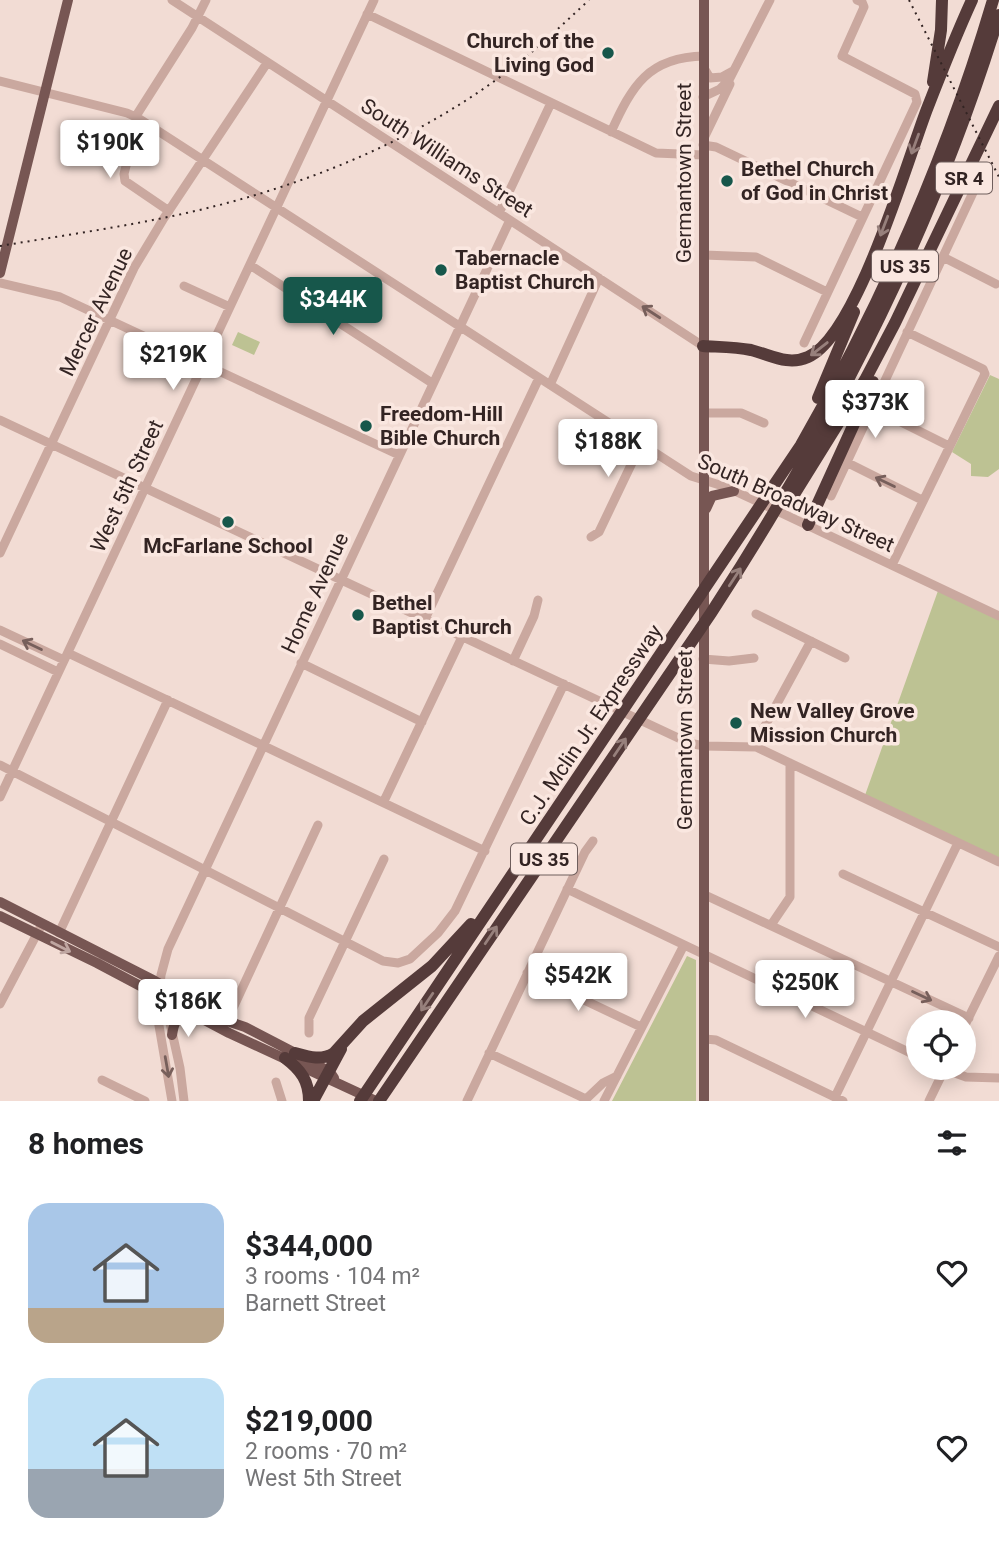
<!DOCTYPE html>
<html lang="en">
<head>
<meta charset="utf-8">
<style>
  :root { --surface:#fff; --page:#f2f2f2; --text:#202124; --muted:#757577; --accent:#17574b }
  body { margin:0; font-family:Roboto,sans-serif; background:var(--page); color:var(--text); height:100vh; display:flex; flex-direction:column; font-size:26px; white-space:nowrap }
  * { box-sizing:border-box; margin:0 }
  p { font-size:23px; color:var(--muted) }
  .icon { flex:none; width:38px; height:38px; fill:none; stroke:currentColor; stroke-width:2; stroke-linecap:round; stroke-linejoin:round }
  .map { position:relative; height:1101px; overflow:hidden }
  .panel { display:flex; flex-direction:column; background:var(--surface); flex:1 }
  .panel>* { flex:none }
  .controls { position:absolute; left:906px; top:1010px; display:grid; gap:14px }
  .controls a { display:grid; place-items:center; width:70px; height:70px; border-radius:50%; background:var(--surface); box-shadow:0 4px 18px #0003; font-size:35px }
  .price { position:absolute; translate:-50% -60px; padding:0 16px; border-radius:7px; background:#fff; color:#222; font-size:23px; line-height:46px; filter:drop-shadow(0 2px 4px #0008) }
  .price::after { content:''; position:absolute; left:50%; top:42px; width:21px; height:16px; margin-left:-10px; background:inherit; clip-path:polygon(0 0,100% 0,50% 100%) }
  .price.selected { background:var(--accent); color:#fff }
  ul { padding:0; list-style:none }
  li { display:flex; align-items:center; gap:21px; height:175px; padding:0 28px }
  li span { display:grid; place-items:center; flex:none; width:196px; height:140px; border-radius:21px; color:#555 }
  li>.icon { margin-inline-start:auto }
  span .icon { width:84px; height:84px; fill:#fffc; stroke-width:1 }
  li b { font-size:30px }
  h2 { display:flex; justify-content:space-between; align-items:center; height:84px; padding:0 28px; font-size:30px }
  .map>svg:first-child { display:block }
</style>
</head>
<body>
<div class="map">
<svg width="999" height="1101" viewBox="0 0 999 1101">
  <rect width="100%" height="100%" fill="#f2dcd4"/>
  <path fill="#bdc293" d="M238,332l22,10 -6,13 -22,-10z
    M990,375l9,4v90l-11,8 -17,-1v-12l-19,-12z
    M939,588l60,28v246l-135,-64z
    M687,956l9,4v141h-84z"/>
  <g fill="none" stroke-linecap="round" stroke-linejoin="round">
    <path stroke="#caa89f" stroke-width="9" d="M172,0l531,346
      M367,14l289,139 47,2
      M704,68l6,10 12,-1 11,-6
      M0,81l127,32 11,5 553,358 35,11 26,12 247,117
      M703,97l17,-8 9,-9 41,-80
      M136,116l56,-88 14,-28
      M138,118l-14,56 1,7 44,30
      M611,132c21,-46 37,-75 93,-76
      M704,138l26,-54
      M703,145l13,2 146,70
      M499,213l52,-110
      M704,255l52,2 71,35
      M943,257l53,27
      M250,265l182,118
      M0,283l60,14 339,158
      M184,286l46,21
      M804,343l113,-241 -2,-8 -73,-38 22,-49 -2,-5 -5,-2
      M550,385l49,-107
      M873,408l76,38
      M704,413h37l23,10
      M0,420l689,323 15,3 52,1 243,115
      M848,463l74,37
      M831,496l146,-312
      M591,537l8,-5 42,-88
      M0,553l134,-285 30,-50 103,-155
      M892,565l93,-191 -2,-5 -76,-37
      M756,614l89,44
      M425,619l114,-241
      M0,630l64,30
      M0,644l58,28
      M68,653l417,198
      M703,659l26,2 25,-3
      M513,661l21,-45 4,-16
      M301,663l121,59
      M754,746l57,-105
      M0,765l383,196 15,2 12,-4 28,-26 17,-22 109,-227
      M0,797l374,-797
      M384,801l78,-164
      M843,874l156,73
      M567,889l352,168
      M705,895l264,123
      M771,925l19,-28v-134
      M59,933l109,-233
      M527,973l114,54
      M164,996l16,72 4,33
      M0,1004l40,-76
      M227,1021l91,-196
      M964,1027l35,-71
      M309,1033v-15l75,-159
      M705,1039l11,1 127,61
      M489,1053l97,46
      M941,1068l25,9 33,1
      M102,1080l43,21
      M276,1082l6,19
      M835,1097l123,-254
      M172,1101l-15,-87 4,-39 7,-26 342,-729
      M467,1101l118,-249 8,-11
      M584,1101l19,-18 14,-7
      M604,1101l80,-156
      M929,1101l16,-33"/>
    <path stroke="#775653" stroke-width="10" d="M704,0v1101
      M0,273l68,-273
      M706,509l6,-13 22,-5
      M0,902l155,79 72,40 18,6 50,26 35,19 4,6
      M0,916l97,47 132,70 147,68
      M172,1035c2,-13 5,-21 20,-21"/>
    <path stroke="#553b3a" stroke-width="12" d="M933,82l8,-52 1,-30
      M703,346c16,1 33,1 48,4 20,5 37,16 57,7 49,-21 99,-196 119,-248 14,-36 29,-74 45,-109
      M818,398l36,-86
      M793,496l72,-116 30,-57 104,-217
      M808,525l65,-143
      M295,1053c14,4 26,8 39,0l29,-32 69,-55 39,-42
      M285,1058c16,12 24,23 24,43
      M313,1101l28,-52
      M360,1101l441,-656c81,-141 146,-289 192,-445
      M379,1101l332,-488c122,-187 223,-384 288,-598"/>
    <path stroke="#332423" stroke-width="2" stroke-dasharray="2 5" stroke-linecap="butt" d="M909,0l90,177
      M0,246c54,-9 109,-17 163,-28 119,-24 239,-69 337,-141 32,-23 60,-50 89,-77"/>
  </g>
  <defs><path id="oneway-shaft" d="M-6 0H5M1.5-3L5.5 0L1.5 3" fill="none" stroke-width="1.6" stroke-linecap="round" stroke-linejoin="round" transform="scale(1.75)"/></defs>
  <g stroke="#97807c">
    <use href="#oneway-shaft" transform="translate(915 144) rotate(110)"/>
    <use href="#oneway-shaft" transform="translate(884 226) rotate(111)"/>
    <use href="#oneway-shaft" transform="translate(819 349) rotate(142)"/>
    <use href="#oneway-shaft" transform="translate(735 577) rotate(-57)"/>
    <use href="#oneway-shaft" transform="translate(620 747) rotate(-56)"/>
    <use href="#oneway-shaft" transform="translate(491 935) rotate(-56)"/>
    <use href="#oneway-shaft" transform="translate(427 1002) rotate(124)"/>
  </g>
  <g stroke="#775f5b">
    <use href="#oneway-shaft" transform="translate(651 312) rotate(-147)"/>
    <use href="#oneway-shaft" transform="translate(885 482) rotate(-154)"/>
    <use href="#oneway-shaft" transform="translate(32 645) rotate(-154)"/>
    <use href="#oneway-shaft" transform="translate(922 996) rotate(25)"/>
    <use href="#oneway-shaft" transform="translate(167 1067) rotate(80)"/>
  </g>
  <use stroke="#bfa6a1" href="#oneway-shaft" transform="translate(61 947) rotate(27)"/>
  <g fill="#17574b" stroke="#fae7e0" stroke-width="2.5">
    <circle cx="608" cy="53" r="7"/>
    <circle cx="727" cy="181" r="7"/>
    <circle cx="441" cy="270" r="7"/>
    <circle cx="366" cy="426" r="7"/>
    <circle cx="228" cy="522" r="7"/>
    <circle cx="358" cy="615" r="7"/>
    <circle cx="736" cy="723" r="7"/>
  </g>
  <g text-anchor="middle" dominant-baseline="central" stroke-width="7" stroke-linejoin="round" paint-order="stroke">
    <g fill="#fae7e0" stroke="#6f5e5c" stroke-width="2">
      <rect x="936" y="162.5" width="56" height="31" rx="5"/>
      <rect x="872" y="250.5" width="66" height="31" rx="5"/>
      <rect x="511" y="843.5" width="66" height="31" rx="5"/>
    </g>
    <g font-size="19" font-weight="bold" fill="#332423">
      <text x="964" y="178">SR 4</text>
      <text x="905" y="266">US 35</text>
      <text x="544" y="859">US 35</text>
    </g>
    <g font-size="21" font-weight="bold" fill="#332423" stroke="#fae7e0" text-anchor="start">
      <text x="594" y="41" text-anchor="end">Church of the<tspan x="594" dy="24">Living God</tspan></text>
      <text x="741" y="169">Bethel Church<tspan x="741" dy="24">of God in Christ</tspan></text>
      <text x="455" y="258">Tabernacle<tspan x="455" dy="24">Baptist Church</tspan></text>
      <text x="380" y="414">Freedom-Hill<tspan x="380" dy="24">Bible Church</tspan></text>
      <text x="228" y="546" text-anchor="middle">McFarlane School</text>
      <text x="372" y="603">Bethel<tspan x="372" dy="24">Baptist Church</tspan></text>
      <text x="750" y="711">New Valley Grove<tspan x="750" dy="24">Mission Church</tspan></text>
    </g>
    <g font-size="21" fill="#332423" stroke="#fae7e0">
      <text transform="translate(447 158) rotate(33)">South Williams Street</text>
      <text transform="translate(684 173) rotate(-90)">Germantown Street</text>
      <text transform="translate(96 312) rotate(-64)">Mercer Avenue</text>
      <text transform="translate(127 486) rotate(-65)">West 5th Street</text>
      <text transform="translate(796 503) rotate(24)">South Broadway Street</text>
      <text transform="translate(315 593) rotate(-65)">Home Avenue</text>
      <text transform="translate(591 725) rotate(-56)">C.J. Mclin Jr. Expressway</text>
      <text transform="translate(685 740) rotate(-90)">Germantown Street</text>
    </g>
  </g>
</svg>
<div class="controls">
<a><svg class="icon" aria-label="locate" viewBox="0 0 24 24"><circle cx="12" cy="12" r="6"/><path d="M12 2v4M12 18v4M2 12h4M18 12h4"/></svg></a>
</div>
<b class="price" style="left:110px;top:180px">$190K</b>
<b class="price selected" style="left:333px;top:337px">$344K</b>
<b class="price" style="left:173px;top:392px">$219K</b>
<b class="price" style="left:875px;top:440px">$373K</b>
<b class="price" style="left:608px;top:479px">$188K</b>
<b class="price" style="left:578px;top:1013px">$542K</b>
<b class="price" style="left:805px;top:1020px">$250K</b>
<b class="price" style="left:188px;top:1039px">$186K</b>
</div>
<section class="panel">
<h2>8 homes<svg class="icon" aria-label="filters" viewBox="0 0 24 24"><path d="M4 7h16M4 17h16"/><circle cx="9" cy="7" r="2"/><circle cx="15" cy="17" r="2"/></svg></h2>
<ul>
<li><span style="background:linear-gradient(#a9c7e8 75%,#b9a48a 0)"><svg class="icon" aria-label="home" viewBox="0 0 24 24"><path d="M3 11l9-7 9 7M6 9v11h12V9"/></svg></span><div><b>$344,000</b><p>3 rooms · 104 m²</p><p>Barnett Street</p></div><svg class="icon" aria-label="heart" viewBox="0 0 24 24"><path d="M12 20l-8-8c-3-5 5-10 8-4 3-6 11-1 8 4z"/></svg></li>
<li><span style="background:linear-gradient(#bfe0f5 65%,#9aa5b1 0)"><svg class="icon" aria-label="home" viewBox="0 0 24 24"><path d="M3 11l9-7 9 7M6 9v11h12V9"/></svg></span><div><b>$219,000</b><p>2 rooms · 70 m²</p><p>West 5th Street</p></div><svg class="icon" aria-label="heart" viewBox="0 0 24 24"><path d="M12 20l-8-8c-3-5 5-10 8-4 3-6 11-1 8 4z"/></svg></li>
</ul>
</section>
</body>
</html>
